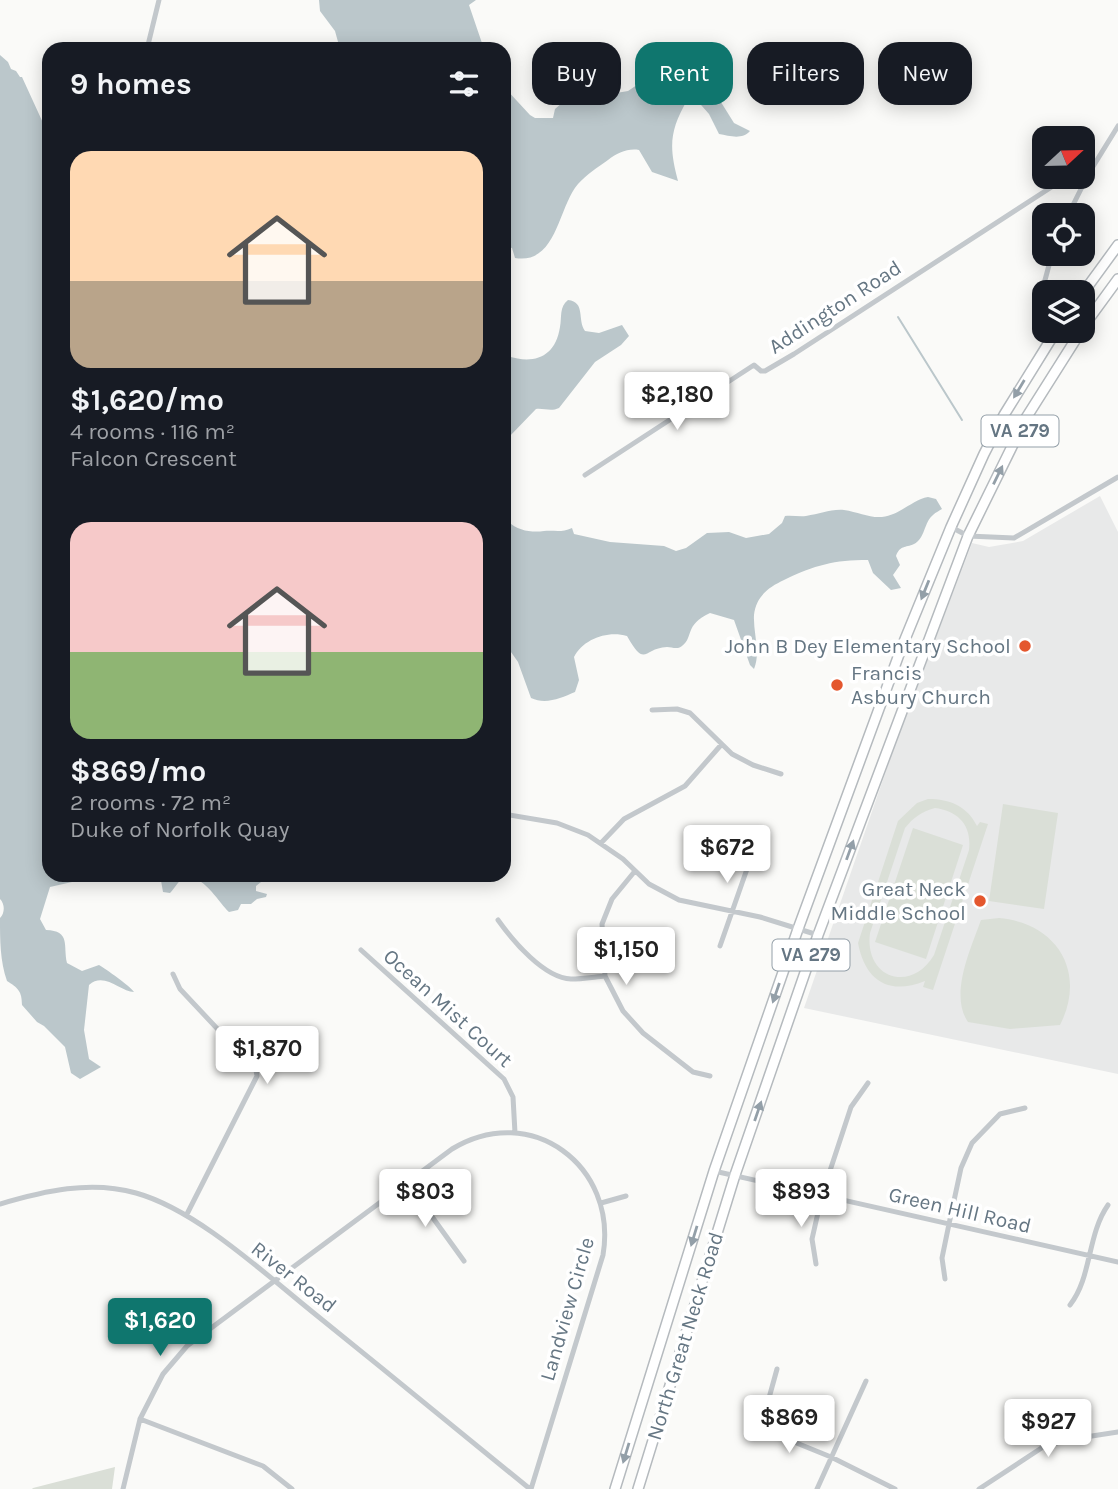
<!DOCTYPE html>
<html lang="en">
<head>
<meta charset="utf-8">
<style>
  :root { --surface:#171b24; --page:#20242c; --text:#f1f3f6; --muted:#9ea1a6; --accent:#0f766e }
  body { margin:0; font-family:Karla,sans-serif; background:var(--page); color:var(--text); height:100vh; display:flex; flex-direction:column; font-size:26px; white-space:nowrap }
  * { box-sizing:border-box; margin:0 }
  p { font-size:23px; color:var(--muted) }
  .icon { flex:none; width:38px; height:38px; fill:none; stroke:currentColor; stroke-width:2; stroke-linecap:round; stroke-linejoin:round }
  .map { position:relative; flex:1; overflow:hidden }
  .side { position:absolute; left:42px; top:42px; width:469px; height:840px; display:flex; flex-direction:column; background:var(--surface); border-radius:21px; box-shadow:0 4px 18px #0003 }
  .side>* { flex:none }
  .banner { position:absolute; left:532px; top:42px; width:480px; height:63px; display:flex; gap:14px }
  .needle { width:46px; rotate:68deg }
  .controls { position:absolute; left:1032px; top:126px; display:grid; gap:14px }
  .controls a { display:grid; place-items:center; width:63px; height:63px; border-radius:14px; background:var(--surface); box-shadow:0 4px 18px #0003; font-size:35px }
  .price { position:absolute; translate:-50% -60px; padding:0 16px; border-radius:7px; background:#fff; color:#222; font-size:23px; line-height:46px; filter:drop-shadow(0 2px 4px #0008) }
  .price::after { content:''; position:absolute; left:50%; top:42px; width:21px; height:16px; margin-left:-10px; background:inherit; clip-path:polygon(0 0,100% 0,50% 100%) }
  .price.selected { background:var(--accent); color:#fff }
  ul { padding:0; list-style:none }
  li { display:grid; align-content:center; gap:14px; height:371px; padding:0 28px }
  li span { display:grid; place-items:center; height:217px; border-radius:21px; color:#555 }
  li>.icon { margin-inline-start:auto }
  span .icon { width:126px; height:126px; fill:#fffc; stroke-width:1 }
  li b { font-size:30px }
  h2 { display:flex; justify-content:space-between; align-items:center; height:84px; padding:0 28px; font-size:30px }
  .pill { padding:0 24px; border-radius:21px; background:var(--surface); box-shadow:0 4px 18px #0003; font-size:24px; line-height:63px }
  .pill.selected { background:var(--accent); color:#fff }
  .map>svg:first-child { display:block }
</style>
</head>
<body>
<div class="map">
<svg width="1118" height="1489" viewBox="0 0 1118 1489">
  <rect width="100%" height="100%" fill="#fafaf8"/>
  <path fill="#e8e9e9" d="M1100,496l18,36v542l-314,-66 91,-263 77,-202 17,4 34,-6z"/>
  <path fill="#dadfd7" fill-rule="evenodd" d="M928,799c22,0 39,7 49,27l3,-4 8,2 -55,166 -10,-3 2,-6c-37,15 -60,-1 -67,-38l40,-122 19,-18zM935,808c23,3 37,17 34,42l-35,105c-23,39 -70,23 -64,-22l35,-105c9,-11 16,-16 30,-20z
    M1003,804l55,9 -14,96 -55,-8z
    M913,828l50,17 -37,114 -51,-17z
    M999,918c58,5 88,54 61,107l-50,4 -42,-7c-19,-27 3,-74 13,-102z
    M115,1467l-3,22h-80l1,-1z"/>
  <path fill="#bbc7cb" d="M319,0h157l-7,5 15,44h-144l-5,-18 -15,-20z
    M698,50h9l8,9 4,9 -2,22 2,9 15,24 16,8c-8,9 -20,5 -31,3l-10,-20 -15,-17 -6,2c-19,32 -19,48 -10,82l-26,-9 -13,-22c-11,-2 -22,3 -31,10 -10,7 -22,15 -30,24 -20,23 -21,81 -63,74l-3,-10 -8,-2v-159l26,28 5,3h18l2,-9 8,-7 65,-11 40,-27z
    M0,55l8,7 3,7 5,2 4,6h2l27,59v739h30l-7,7 -22,5 -10,32 6,11c25,1 17,15 21,33l15,8 17,-6c8,5 30,20 35,27 -13,0 -30,-21 -45,-7l-5,45 5,29 12,8 -21,12 -9,-6 -6,-26 -21,-21 -7,-4 -15,-17c0,-14 -4,-17 -15,-24 -7,-20 -7,-41 -7,-63 5,-5 5,-14 0,-19z
    M568,300c18,2 9,20 17,31l14,2 23,-8 7,11 -8,9 -26,17 -36,46c-8,4 -15,0 -23,1l-32,33v-87c28,10 51,4 56,-28 2,-10 -1,-20 8,-27z
    M928,497l8,2 6,10c-3,2 -6,3 -9,6 -9,7 -8,24 -19,29 -9,4 -14,1 -18,12l4,9 -7,10 8,13 -10,2 -18,-17 -5,-13c-34,0 -53,5 -84,20 -15,7 -28,16 -30,35 -1,18 7,37 0,54l-4,-4 -16,-45 -24,-7c-26,12 -16,24 -28,33 -5,4 -10,1 -15,1 -24,1 -21,22 -40,-11 -19,-6 -44,3 -53,21l5,23 -4,12c-14,6 -29,13 -44,6l-13,-36 -14,-20v-125c10,13 26,16 40,14 11,-1 17,2 28,-3l2,6 36,8 54,4 12,5 10,-3 21,-15 22,-1 17,6 23,-4 13,-11 3,-7c7,-1 14,1 21,0 14,-2 24,-7 38,-6 14,2 25,8 38,7 18,-2 30,-17 46,-20z
    M160,875l94,1 4,1 3,5 -5,4v5l11,3 -1,3 -9,2 -6,5h-10l-3,6 -9,2c-11,-10 -29,-44 -48,-32 -4,3 -7,9 -11,13l-7,-1z"/>
  <g fill="none" stroke-linecap="round" stroke-linejoin="round">
    <path stroke="#bbc7cb" stroke-width="2" d="M898,317l64,103"/>
    <defs>
      <path id="primary" d="M1083,293l35,-48
        M1083,327l35,-48
        M615,1489l99,-318 84,-242 103,-280 50,-122 33,-73 20,-39 52,-84
        M638,1489l97,-314 83,-240 150,-399 58,-118 55,-87"/>
    </defs>
    <use href="#primary" stroke="#b5babe" stroke-width="12"/>
    <path stroke="#c3c8cc" stroke-width="5" d="M147,49l12,-49
      M1083,168l13,-7
      M1068,215l21,-42 29,-47
      M1038,306l14,-52
      M585,475l169,-110 7,6h4l29,-17 273,-177
      M951,527l17,9 46,2 104,-61
      M652,710l25,-1 13,4 42,41 21,11 28,9
      M504,814l53,9 31,12 35,24 26,25 30,16 81,17 58,18
      M601,843l23,-24 61,-33 36,-41
      M635,871l-23,28 -10,25 3,52 18,35 20,22 50,39 17,4
      M498,920c15,21 46,58 73,59 11,0 23,-2 34,-3
      M720,946l27,-77
      M361,950l143,129 9,18 2,36
      M173,974l7,15 76,81 1,6 -70,138
      M714,1171l404,91
      M407,1182l57,79
      M601,1203l25,-7
      M0,1204c44,-13 90,-24 136,-11 61,17 129,81 179,121 72,58 144,117 215,175
      M816,1264l-4,-25 10,-44 29,-88 17,-24
      M945,1279l-3,-21 7,-34 12,-56 11,-25 28,-29 25,-6
      M1070,1305c22,-28 17,-70 38,-100
      M777,1369l-13,47 8,17 59,24 64,32
      M140,1419l123,47 29,23
      M123,1489l17,-70 23,-45 24,-28 265,-197c79,-48 166,17 151,106l-72,234
      M817,1489l49,-108
      M979,1489l64,-42 23,-7 52,-8"/>
    <use href="#primary" stroke="#fff" stroke-width="9"/>
  </g>
  <defs><path id="oneway-solid" d="M-6-.8H1V-3.2L6.5 0L1 3.2V.8H-6Z" transform="scale(1.75)"/></defs>
  <g fill="#939fa8">
    <use href="#oneway-solid" transform="translate(1019 389) rotate(121)"/>
    <use href="#oneway-solid" transform="translate(998 475) rotate(-64)"/>
    <use href="#oneway-solid" transform="translate(925 590) rotate(112)"/>
    <use href="#oneway-solid" transform="translate(850 850) rotate(-70)"/>
    <use href="#oneway-solid" transform="translate(776 993) rotate(109)"/>
    <use href="#oneway-solid" transform="translate(758 1111) rotate(-71)"/>
    <use href="#oneway-solid" transform="translate(694 1236) rotate(107)"/>
    <use href="#oneway-solid" transform="translate(626 1453) rotate(107)"/>
  </g>
  <g fill="#e4572e" stroke="#fff" stroke-width="2.5">
    <circle cx="1025" cy="646" r="7"/>
    <circle cx="837" cy="685" r="7"/>
    <circle cx="980" cy="901" r="7"/>
  </g>
  <g text-anchor="middle" dominant-baseline="central" stroke-width="7" stroke-linejoin="round" paint-order="stroke">
    <g fill="#fff" stroke="#939fa8" stroke-width="2">
      <rect x="981.5" y="415.5" width="77" height="31" rx="5"/>
      <rect x="772.5" y="939.5" width="77" height="31" rx="5"/>
    </g>
    <g font-size="19" font-weight="bold" fill="#657683">
      <text x="1020" y="431">VA 279</text>
      <text x="811" y="955">VA 279</text>
    </g>
    <g font-size="21" fill="#657683" stroke="#fff">
      <text transform="translate(835 307) rotate(-33)">Addington Road</text>
      <text transform="translate(448 1008) rotate(42)">Ocean Mist Court</text>
      <text transform="translate(960 1210) rotate(13)">Green Hill Road</text>
      <text transform="translate(294 1277) rotate(38)">River Road</text>
      <text transform="translate(567 1309) rotate(-74)">Landview Circle</text>
      <text transform="translate(685 1336) rotate(-73)">North Great Neck Road</text>
    </g>
    <g font-size="21" fill="#657683" stroke="#fff" text-anchor="end">
      <text x="1011" y="646">John B Dey Elementary School</text>
      <text x="851" y="673" text-anchor="start">Francis<tspan x="851" dy="24">Asbury Church</tspan></text>
      <text x="966" y="889">Great Neck<tspan x="966" dy="24">Middle School</tspan></text>
    </g>
  </g>
</svg>
<div class="controls">
<a><svg class="needle" viewBox="-14 -14 28 28"><path d="M0-13l5 13h-10z" fill="#e53935"/><path d="M0 13l5-13h-10z" fill="#9ea1a6"/></svg></a>
<a><svg class="icon" aria-label="locate" viewBox="0 0 24 24"><circle cx="12" cy="12" r="6"/><path d="M12 2v4M12 18v4M2 12h4M18 12h4"/></svg></a>
<a><svg class="icon" aria-label="layers" viewBox="0 0 24 24"><path d="M12 4l9 5-9 5-9-5zM3 14l9 5 9-5"/></svg></a>
</div>
<b class="price" style="left:677px;top:432px">$2,180</b>
<b class="price" style="left:727px;top:885px">$672</b>
<b class="price" style="left:626px;top:987px">$1,150</b>
<b class="price" style="left:267px;top:1086px">$1,870</b>
<b class="price" style="left:425px;top:1229px">$803</b>
<b class="price" style="left:801px;top:1229px">$893</b>
<b class="price selected" style="left:160px;top:1358px">$1,620</b>
<b class="price" style="left:789px;top:1455px">$869</b>
<b class="price" style="left:1048px;top:1459px">$927</b>
<div class="banner">
<a class="pill">Buy</a>
<a class="pill selected">Rent</a>
<a class="pill">Filters</a>
<a class="pill">New</a>
</div>
<section class="side">
<h2>9 homes<svg class="icon" aria-label="filters" viewBox="0 0 24 24"><path d="M4 7h16M4 17h16"/><circle cx="9" cy="7" r="2"/><circle cx="15" cy="17" r="2"/></svg></h2>
<ul>
<li><span style="background:linear-gradient(#ffd9b3 60%,#b9a48a 0)"><svg class="icon" aria-label="home" viewBox="0 0 24 24"><path d="M3 11l9-7 9 7M6 9v11h12V9"/></svg></span><div><b>$1,620/mo</b><p>4 rooms · 116 m²</p><p>Falcon Crescent</p></div></li>
<li><span style="background:linear-gradient(#f6c9c9 60%,#8fb573 0)"><svg class="icon" aria-label="home" viewBox="0 0 24 24"><path d="M3 11l9-7 9 7M6 9v11h12V9"/></svg></span><div><b>$869/mo</b><p>2 rooms · 72 m²</p><p>Duke of Norfolk Quay</p></div></li>
</ul>
</section>
</div>
</body>
</html>
